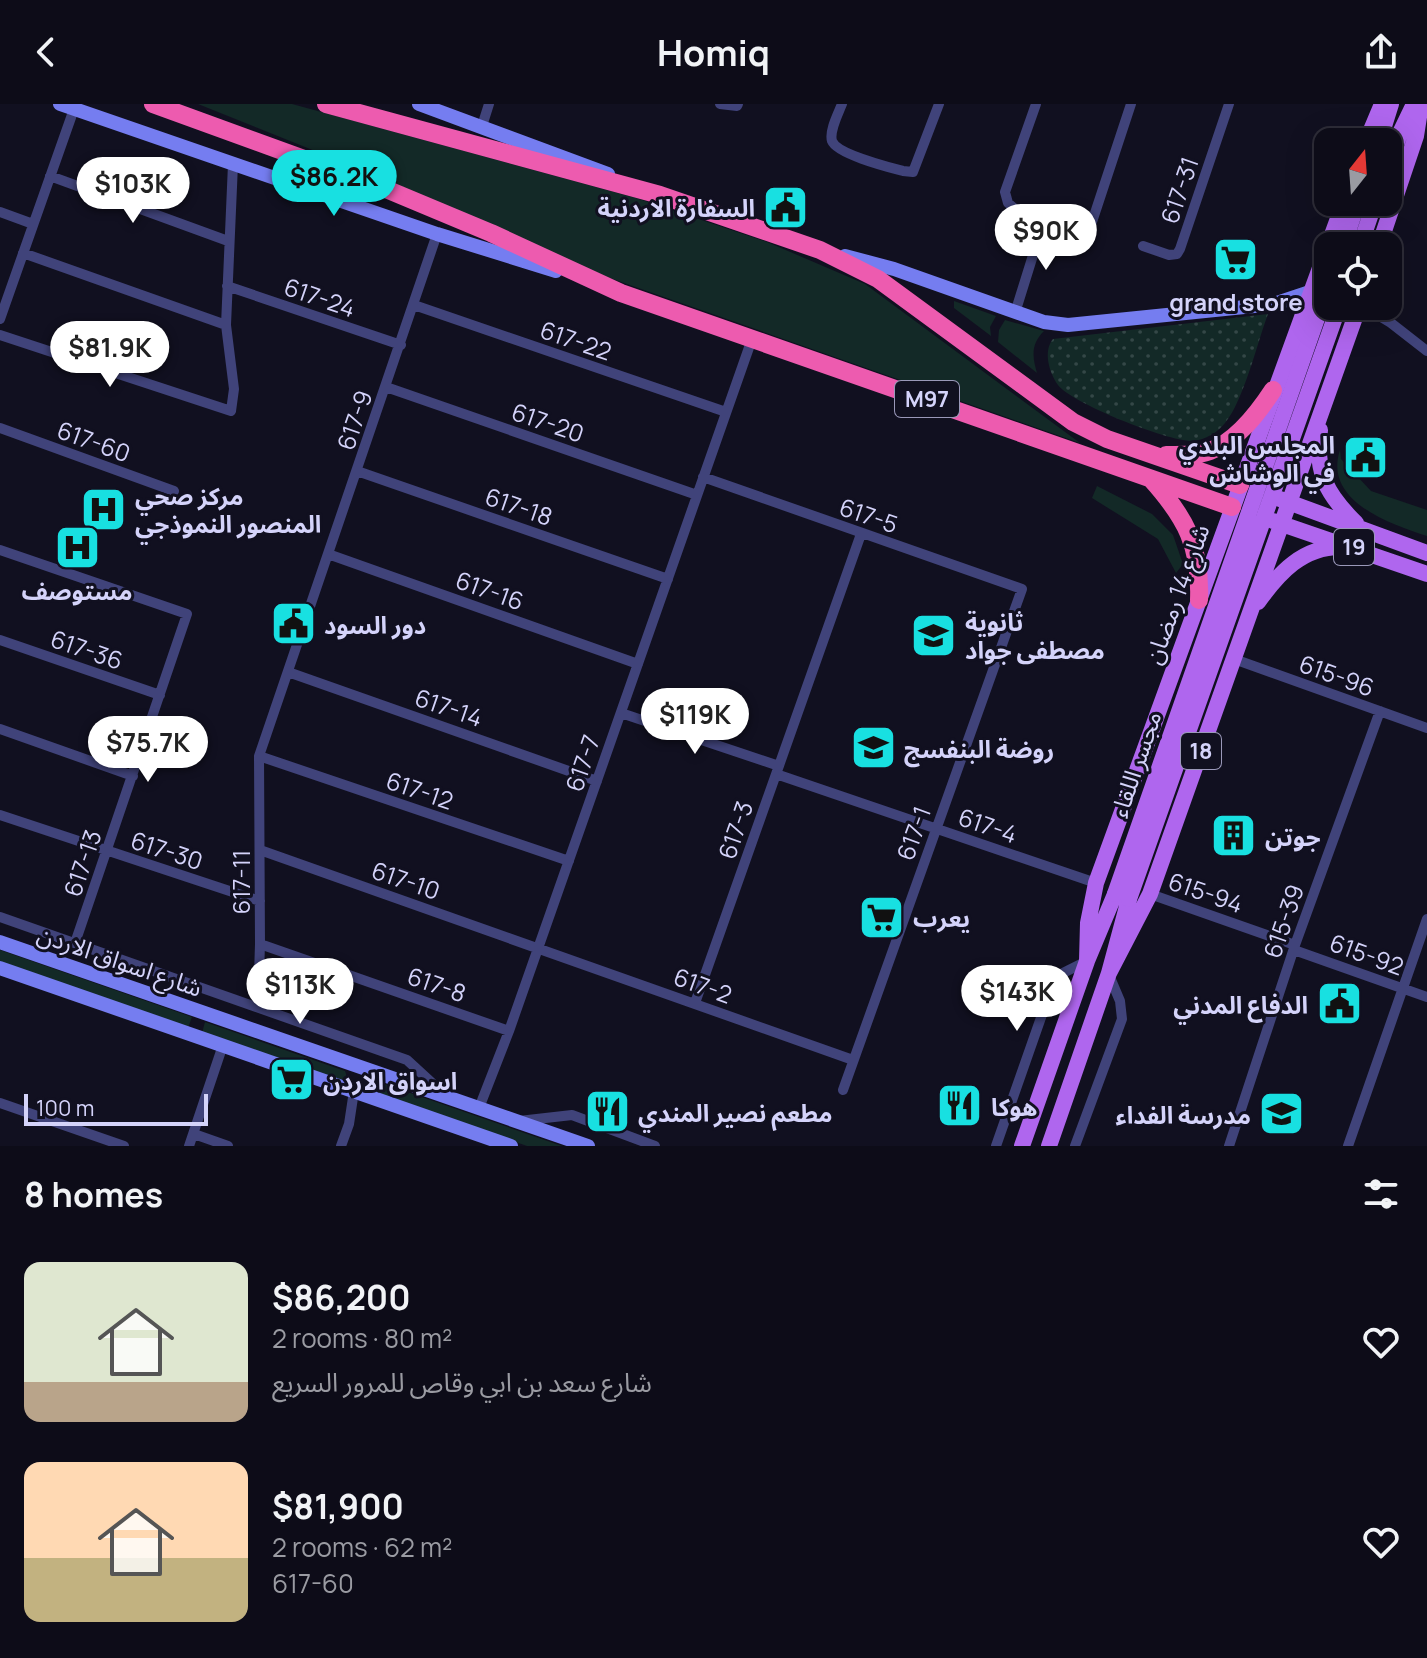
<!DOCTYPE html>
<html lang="en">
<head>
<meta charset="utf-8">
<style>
  :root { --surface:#0d0c18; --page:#161521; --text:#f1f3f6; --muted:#9a9ba2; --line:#2d2c37; --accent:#18e0e1 }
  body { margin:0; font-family:Manrope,"Noto Sans Arabic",sans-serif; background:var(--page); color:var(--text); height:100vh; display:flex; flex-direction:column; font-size:30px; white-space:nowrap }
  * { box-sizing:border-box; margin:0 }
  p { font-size:26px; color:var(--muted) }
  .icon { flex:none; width:44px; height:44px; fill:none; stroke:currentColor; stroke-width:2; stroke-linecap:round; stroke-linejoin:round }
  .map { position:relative; height:1042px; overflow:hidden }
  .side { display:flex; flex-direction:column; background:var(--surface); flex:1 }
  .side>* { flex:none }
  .needle { width:52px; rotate:17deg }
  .tools { position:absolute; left:1314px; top:24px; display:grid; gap:16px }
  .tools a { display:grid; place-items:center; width:88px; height:88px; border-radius:16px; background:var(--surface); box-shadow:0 8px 32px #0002,0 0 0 2px var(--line); font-size:40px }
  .scale { position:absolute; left:24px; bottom:20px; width:184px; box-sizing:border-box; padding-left:8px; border:4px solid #d4d3fa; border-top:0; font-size:22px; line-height:28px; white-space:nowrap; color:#d4d3fa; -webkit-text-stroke:6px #111020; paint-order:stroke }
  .price { position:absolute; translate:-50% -68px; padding:0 18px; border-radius:28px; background:#fff; color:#222; font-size:26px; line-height:52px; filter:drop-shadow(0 2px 4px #0008) }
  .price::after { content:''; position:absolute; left:50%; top:48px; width:24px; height:18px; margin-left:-12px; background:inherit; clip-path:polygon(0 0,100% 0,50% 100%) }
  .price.selected { background:var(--accent); color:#111 }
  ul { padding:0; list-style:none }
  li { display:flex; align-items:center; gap:24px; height:200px; padding:0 24px }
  li span { display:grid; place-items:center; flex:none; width:224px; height:160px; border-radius:16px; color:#555 }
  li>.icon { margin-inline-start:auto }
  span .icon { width:96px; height:96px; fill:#fffc; stroke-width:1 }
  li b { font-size:34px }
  h2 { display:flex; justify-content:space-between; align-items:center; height:96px; padding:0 24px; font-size:34px }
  header { display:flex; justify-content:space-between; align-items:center; height:104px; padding:0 24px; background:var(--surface); font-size:36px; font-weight:700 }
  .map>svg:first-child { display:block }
</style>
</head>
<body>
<header><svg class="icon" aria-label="back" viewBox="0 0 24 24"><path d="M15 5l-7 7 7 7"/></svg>Homiq<svg class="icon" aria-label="share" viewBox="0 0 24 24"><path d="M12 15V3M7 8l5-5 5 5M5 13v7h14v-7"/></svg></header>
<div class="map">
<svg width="1427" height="1042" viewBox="0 0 1427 1042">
  <defs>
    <pattern id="park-dots" width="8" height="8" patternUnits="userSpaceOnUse" patternTransform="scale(2)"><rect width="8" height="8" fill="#132927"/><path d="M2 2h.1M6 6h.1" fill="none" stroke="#344747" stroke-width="1.8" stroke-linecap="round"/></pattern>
  </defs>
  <rect width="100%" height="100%" fill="#111020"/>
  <path fill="#132927" d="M198,0h94l344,94 131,44 98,42 215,159 -473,-166 -262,-114z
    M954,197l42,15 -6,11 1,9 -37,-28z
    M1005,216l39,11c-13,13 -12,25 -7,42l-39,-31 1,-12z
    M1340,346l1,9 30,32 56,19v26c-37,-12 -104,-35 -87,-86z
    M1097,382l55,28 21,21 10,29 -7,9 -18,-34 -66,-41z
    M0,846l192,67 -4,11 -188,-66z
    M205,918l140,49 2,6 -3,4 -142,-48z
    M367,976h6l189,66h-35l-160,-56 -3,-4z"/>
  <path fill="url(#park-dots)" d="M1268,210c-11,29 -24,86 -43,109 -7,9 -20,17 -32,18 -24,1 -122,-38 -135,-56 -9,-13 -15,-34 -5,-46z"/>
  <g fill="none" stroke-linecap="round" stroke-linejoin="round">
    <path stroke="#40437a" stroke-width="10" d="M720,0l17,2 1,-2
      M842,0c-4,10 -13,27 -10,37 5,13 56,26 71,30l10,1 26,-68
      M1036,0l-31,88 3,11 7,6 56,21 12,1 9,-9 39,-118
      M482,22l7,-22
      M50,72l178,65
      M0,108l33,12
      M1143,142l26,9 8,-1 3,-5 49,-145
      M23,149l203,72
      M227,182l174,59
      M414,201l312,107
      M1363,202l28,17 36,28
      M1015,209l29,-93
      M0,215l74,-210
      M0,231l231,76 3,-22 -8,-64 7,-161
      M386,283l311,108
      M0,324l174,63
      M357,367l311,108
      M703,373l319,112 -179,501
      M0,446l187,64 -112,329
      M328,450l310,110
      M0,536l160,55
      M1234,555l193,69
      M288,568l309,109
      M621,609l158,53
      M0,625l133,47
      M259,652l310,105
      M776,670l320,109
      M0,711l260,86
      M260,746l593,210
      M1150,790l145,51
      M0,813l407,143 37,34
      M260,840l249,87
      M1294,846l133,47
      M695,899l166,-469
      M258,903l2,-63 -1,-188 178,-522
      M0,999l124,43
      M479,1004l30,-77 243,-692
      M519,1017l53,-6 83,31
      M194,1030l34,12
      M189,1042l34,-101
      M341,1042l8,-22 5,-33
      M996,1042l55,-157 12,-16 24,-12
      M1075,1042l47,-127 -2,-18 -11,-26
      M1229,1042l66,-201 85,-234
      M1348,1042l79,-227"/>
    <path stroke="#757df0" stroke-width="14" d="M60,0l377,130 119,37
      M419,0l189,70
      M845,152l49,13 150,53 24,3 206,-21 36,-12
      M0,838l588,204
      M0,864l511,178"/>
    <path stroke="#af66ee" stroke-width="16" d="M1366,38l16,-38
      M1379,38l12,-38
      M1388,62l13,-35 13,-27
      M1343,142l15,-44
      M1360,142l15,-44
      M1379,142l37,-110 5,-32
      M1320,326c-5,42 6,64 36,93
      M1280,395l147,54
      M1273,417l154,53
      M1258,498c21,-29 45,-56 84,-55
      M1087,857l1,-38 8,-40 248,-681
      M1109,869l41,-79 209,-588
      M1022,1042l65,-185 28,-67
      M1049,1042l60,-173 20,-74"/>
    <path stroke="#ed5baf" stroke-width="18" d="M153,0l228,83 110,46 130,60 611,214
      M326,0l334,91 160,55 58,29 195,143 34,17 133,46
      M1166,351c14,0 30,1 44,-4 27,-10 48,-38 63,-61
      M1151,375c35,39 50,67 48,121"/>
    <path stroke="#af66ee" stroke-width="16" d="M1115,790l213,-607
      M1129,795l210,-593"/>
  </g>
  <defs>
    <symbol id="civic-square" viewBox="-11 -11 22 22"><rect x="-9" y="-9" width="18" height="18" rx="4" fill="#18e0e1" stroke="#111020"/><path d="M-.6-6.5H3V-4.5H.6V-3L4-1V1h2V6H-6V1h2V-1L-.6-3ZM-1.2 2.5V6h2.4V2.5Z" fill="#111"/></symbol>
    <symbol id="supermarket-square" viewBox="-11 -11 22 22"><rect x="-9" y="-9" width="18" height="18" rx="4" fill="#18e0e1" stroke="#111020"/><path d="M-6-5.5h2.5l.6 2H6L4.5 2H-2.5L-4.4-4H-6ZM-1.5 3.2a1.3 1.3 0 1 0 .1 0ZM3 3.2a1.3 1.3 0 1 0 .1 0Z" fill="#111"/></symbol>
    <symbol id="hospital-square" viewBox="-11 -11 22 22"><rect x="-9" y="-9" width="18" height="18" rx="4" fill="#18e0e1" stroke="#111020"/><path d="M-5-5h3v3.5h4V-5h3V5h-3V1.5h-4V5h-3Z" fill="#111"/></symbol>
    <symbol id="school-square" viewBox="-11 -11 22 22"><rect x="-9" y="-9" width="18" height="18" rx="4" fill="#18e0e1" stroke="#111020"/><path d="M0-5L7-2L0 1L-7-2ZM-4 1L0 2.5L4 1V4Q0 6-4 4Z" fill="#111"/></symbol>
    <symbol id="building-square" viewBox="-11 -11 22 22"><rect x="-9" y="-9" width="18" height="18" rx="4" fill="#18e0e1" stroke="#111020"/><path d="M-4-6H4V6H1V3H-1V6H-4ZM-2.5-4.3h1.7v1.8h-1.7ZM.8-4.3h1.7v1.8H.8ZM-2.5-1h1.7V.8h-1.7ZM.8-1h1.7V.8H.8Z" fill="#111"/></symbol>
    <symbol id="restaurant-square" viewBox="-11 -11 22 22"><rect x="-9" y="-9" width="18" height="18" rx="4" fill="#18e0e1" stroke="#111020"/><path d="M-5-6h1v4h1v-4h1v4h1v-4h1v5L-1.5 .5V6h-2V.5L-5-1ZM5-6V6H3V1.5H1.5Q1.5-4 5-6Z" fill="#111"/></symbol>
  </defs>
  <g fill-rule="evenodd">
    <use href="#civic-square" x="760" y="78" width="51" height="51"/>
    <use href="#supermarket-square" x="1210" y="130" width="51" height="51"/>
    <use href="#civic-square" x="1340" y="328" width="51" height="51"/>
    <use href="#hospital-square" x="78" y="380" width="51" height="51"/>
    <use href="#hospital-square" x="52" y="418" width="51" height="51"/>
    <use href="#civic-square" x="268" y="494" width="51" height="51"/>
    <use href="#school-square" x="908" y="506" width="51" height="51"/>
    <use href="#school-square" x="848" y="618" width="51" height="51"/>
    <use href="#building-square" x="1208" y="706" width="51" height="51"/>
    <use href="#supermarket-square" x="856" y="788" width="51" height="51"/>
    <use href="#civic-square" x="1314" y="874" width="51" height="51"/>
    <use href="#supermarket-square" x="266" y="950" width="51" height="51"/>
    <use href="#restaurant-square" x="934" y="976" width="51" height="51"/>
    <use href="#restaurant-square" x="582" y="982" width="51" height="51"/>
    <use href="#school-square" x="1256" y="984" width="51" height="51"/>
  </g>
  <g text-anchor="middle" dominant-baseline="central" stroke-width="6" stroke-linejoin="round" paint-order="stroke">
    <g fill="#111020" stroke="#9a98b9" stroke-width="2">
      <rect x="895" y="277" width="64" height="36" rx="6"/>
      <rect x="1334" y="425" width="40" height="36" rx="6"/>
      <rect x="1181" y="629" width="40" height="36" rx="6"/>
    </g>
    <g font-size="22" font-weight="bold" fill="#d4d3fa">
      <text x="927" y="295">M97</text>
      <text x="1354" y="443">19</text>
      <text x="1201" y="647">18</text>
    </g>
    <g font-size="24" fill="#d4d3fa" stroke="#111020">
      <text transform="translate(1179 86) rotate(-71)">617-31</text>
      <text transform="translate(320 193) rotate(19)">617-24</text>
      <text transform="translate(576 236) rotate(19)">617-22</text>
      <text transform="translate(354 316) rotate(-71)">617-9</text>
      <text transform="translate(548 318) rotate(19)">617-20</text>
      <text transform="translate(94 337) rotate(20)">617-60</text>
      <text transform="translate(519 402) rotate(19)">617-18</text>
      <text transform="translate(869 411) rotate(19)">617-5</text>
      <text transform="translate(490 486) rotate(20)">617-16</text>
      <text transform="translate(1176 490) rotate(-70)">شارع 14 رمضان</text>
      <text transform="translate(87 545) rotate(19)">617-36</text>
      <text transform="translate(1337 571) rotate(20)">615-96</text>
      <text transform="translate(449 603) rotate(19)">617-14</text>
      <text transform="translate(582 659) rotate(-71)">617-7</text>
      <text transform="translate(1135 660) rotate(-71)">مجسر اللقاء</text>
      <text transform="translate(420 686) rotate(19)">617-12</text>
      <text transform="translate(988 721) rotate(19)">617-4</text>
      <text transform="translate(735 726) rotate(-71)">617-3</text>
      <text transform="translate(913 729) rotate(-70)">617-1</text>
      <text transform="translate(167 746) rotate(18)">617-30</text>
      <text transform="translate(82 759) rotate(-71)">617-13</text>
      <text transform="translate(406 776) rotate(19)">617-10</text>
      <text transform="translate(240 778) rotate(-90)">617-11</text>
      <text transform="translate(1206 788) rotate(19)">615-94</text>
      <text transform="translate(1283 817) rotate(-71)">615-39</text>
      <text transform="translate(1367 850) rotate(20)">615-92</text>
      <text transform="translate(120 856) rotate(19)">شارع اسواق الاردن</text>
      <text transform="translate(437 880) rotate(19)">617-8</text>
      <text transform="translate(703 881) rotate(20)">617-2</text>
    </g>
    <g font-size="24" font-weight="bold" fill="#d4d3fa" stroke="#111020" text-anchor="start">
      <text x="755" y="103" text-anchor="end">السفارة الاردنية</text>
      <text x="1236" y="197" text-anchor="middle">grand store</text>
      <text x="1335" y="340" text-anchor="end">المجلس البلدي<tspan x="1335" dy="28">في الوشاش</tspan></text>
      <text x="135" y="391">مركز صحي<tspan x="135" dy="28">المنصور النموذجي</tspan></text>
      <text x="77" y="486" text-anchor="middle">مستوصف</text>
      <text x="965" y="517">ثانوية<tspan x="965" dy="28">مصطفى جواد</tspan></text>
      <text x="324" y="520">دور السود</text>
      <text x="904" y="644">روضة البنفسج</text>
      <text x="1265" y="732">جوتن</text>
      <text x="913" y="813">يعرب</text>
      <text x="1308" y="900" text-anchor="end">الدفاع المدني</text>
      <text x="323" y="976">اسواق الاردن</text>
      <text x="991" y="1002">هوكا</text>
      <text x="638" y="1008">مطعم نصير المندي</text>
      <text x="1251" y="1010" text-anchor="end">مدرسة الفداء</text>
    </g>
  </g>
</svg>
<div class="tools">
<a><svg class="needle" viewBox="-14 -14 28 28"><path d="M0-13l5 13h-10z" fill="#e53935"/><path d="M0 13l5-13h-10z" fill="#9a9ba2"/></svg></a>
<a><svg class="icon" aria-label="locate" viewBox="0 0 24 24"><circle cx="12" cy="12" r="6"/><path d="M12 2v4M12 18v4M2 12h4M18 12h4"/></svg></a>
</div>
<div class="scale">100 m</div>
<b class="price selected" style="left:334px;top:114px">$86.2K</b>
<b class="price" style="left:133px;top:121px">$103K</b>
<b class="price" style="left:1046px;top:168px">$90K</b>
<b class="price" style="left:110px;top:285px">$81.9K</b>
<b class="price" style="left:695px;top:652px">$119K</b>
<b class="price" style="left:148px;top:680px">$75.7K</b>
<b class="price" style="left:300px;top:922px">$113K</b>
<b class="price" style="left:1017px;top:929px">$143K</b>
</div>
<section class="side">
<h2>8 homes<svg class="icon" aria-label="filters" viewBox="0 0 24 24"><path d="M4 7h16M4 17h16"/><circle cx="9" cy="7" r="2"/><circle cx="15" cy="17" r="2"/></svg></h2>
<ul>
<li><span style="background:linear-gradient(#dfe7d0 75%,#b9a48a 0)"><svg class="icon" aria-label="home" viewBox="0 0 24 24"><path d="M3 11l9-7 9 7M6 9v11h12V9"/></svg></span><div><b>$86,200</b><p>2 rooms · 80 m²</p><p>شارع سعد بن ابي وقاص للمرور السريع</p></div><svg class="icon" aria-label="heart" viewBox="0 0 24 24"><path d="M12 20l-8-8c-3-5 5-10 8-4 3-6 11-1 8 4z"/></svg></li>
<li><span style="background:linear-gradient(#ffd9b3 60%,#c2b280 0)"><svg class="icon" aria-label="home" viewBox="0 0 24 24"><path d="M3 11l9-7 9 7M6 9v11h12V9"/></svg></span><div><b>$81,900</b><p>2 rooms · 62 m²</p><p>617-60</p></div><svg class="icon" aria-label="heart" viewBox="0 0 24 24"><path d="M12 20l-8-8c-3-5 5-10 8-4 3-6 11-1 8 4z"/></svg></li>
</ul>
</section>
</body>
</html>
